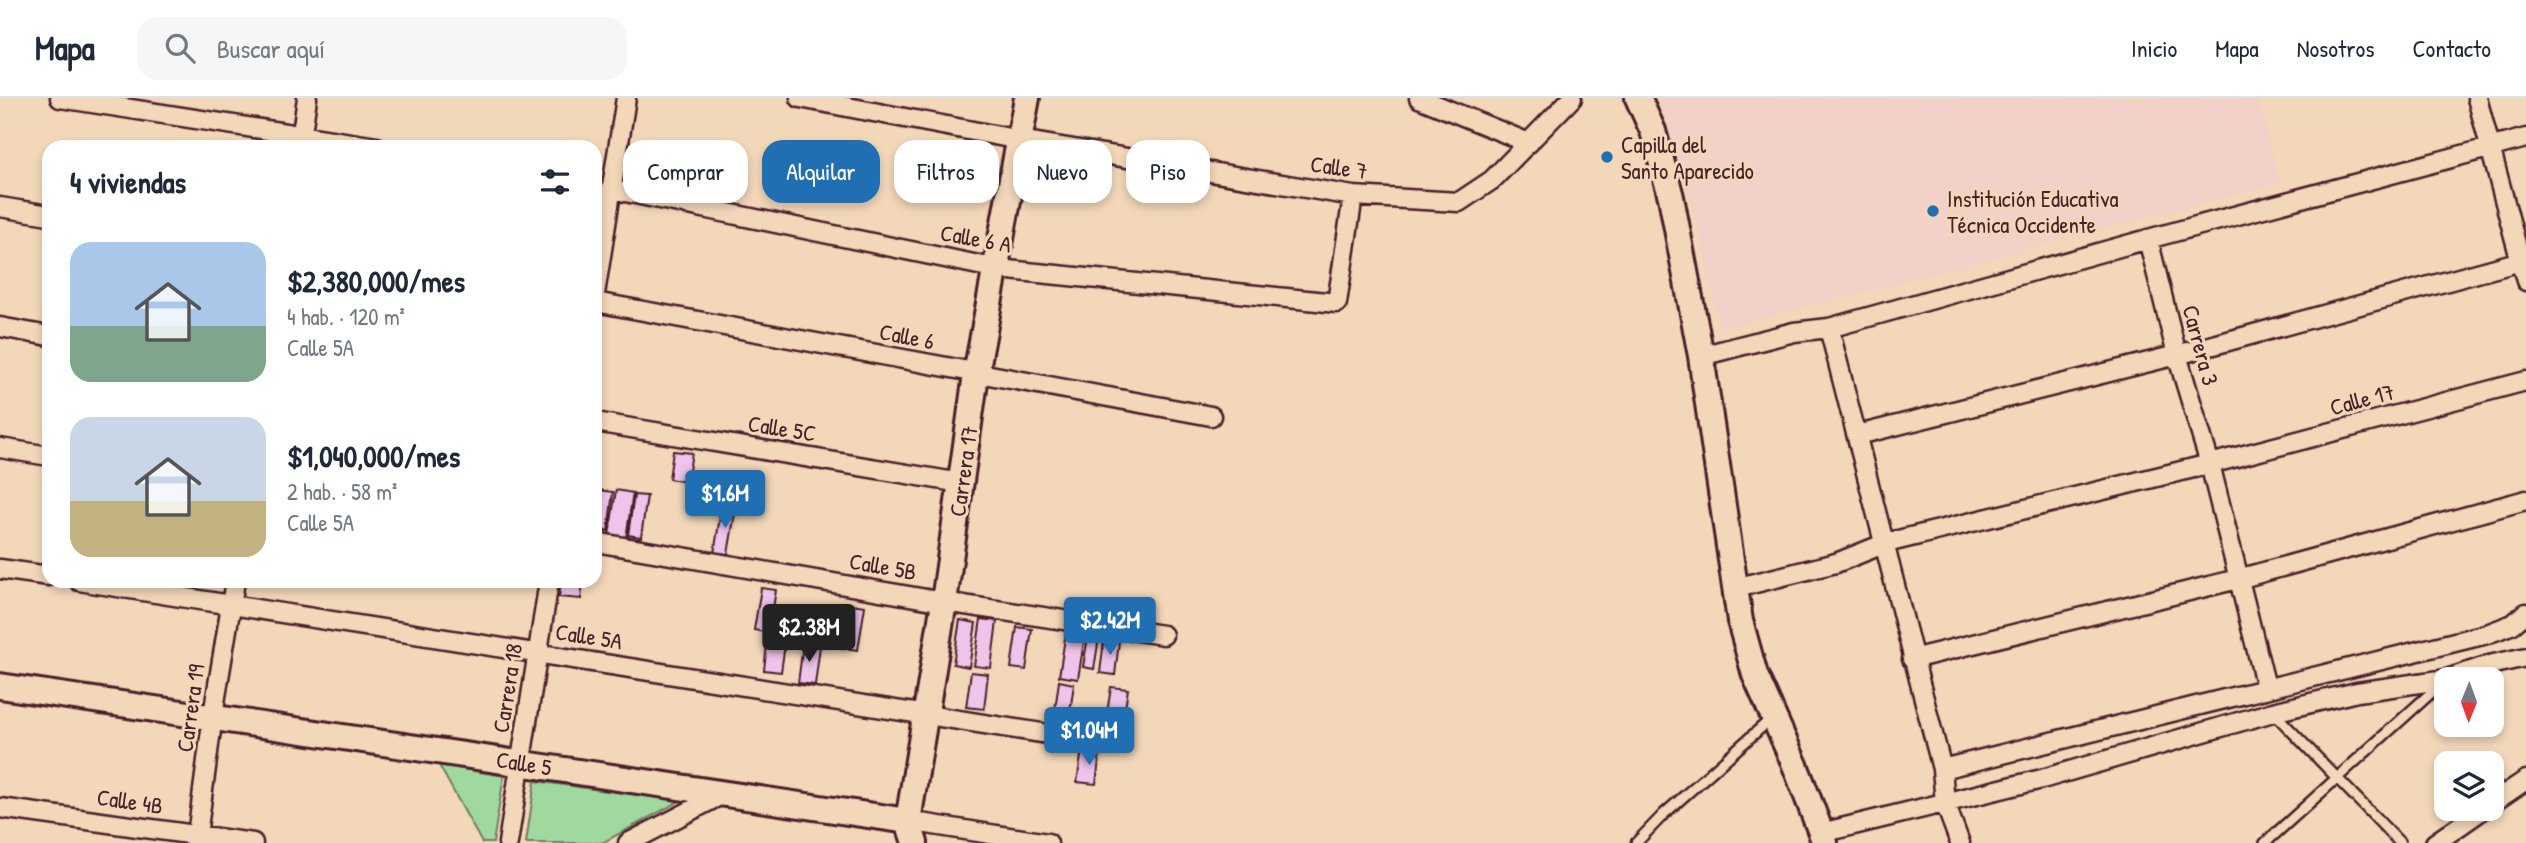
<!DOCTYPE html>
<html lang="es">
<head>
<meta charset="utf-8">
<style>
  :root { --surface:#fff; --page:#f6f6f7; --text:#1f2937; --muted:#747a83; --line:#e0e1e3; --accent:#1f6fb2 }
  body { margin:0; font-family:"Patrick Hand",sans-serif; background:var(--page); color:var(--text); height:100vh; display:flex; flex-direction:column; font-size:26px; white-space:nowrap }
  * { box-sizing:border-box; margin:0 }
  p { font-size:23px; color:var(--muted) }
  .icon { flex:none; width:38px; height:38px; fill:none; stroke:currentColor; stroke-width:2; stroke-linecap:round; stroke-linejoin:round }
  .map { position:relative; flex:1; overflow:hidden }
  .side { position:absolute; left:42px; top:42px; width:560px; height:448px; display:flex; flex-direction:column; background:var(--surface); border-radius:21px; box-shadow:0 4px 10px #0003 }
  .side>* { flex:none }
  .banner { position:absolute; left:623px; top:42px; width:665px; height:63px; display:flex; gap:14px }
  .needle { width:46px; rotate:181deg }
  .fabs { position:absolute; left:2434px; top:569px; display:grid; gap:14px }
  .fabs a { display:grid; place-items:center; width:70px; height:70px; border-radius:14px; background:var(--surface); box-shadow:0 4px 10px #0003; font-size:35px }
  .price { position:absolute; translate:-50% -60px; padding:0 16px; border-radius:7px; background:var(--accent); color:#fff; font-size:23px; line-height:46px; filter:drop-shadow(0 2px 4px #0008) }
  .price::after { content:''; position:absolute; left:50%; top:42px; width:21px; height:16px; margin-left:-10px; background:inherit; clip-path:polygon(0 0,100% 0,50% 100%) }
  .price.active { background:#222; color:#fff }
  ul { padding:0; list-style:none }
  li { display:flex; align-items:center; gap:21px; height:175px; padding:0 28px }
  li span { display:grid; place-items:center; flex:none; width:196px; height:140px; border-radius:21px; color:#555 }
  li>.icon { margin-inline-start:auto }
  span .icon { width:84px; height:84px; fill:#fffc; stroke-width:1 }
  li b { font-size:30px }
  h2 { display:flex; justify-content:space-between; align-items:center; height:84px; padding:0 28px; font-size:30px }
  .pill { padding:0 24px; border-radius:21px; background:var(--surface); box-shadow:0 4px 10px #0003; font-size:24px; line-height:63px }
  .pill.active { background:var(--accent); color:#fff }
  header { display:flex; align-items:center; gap:42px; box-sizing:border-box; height:98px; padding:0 35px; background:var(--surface); border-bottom:2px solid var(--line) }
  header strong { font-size:33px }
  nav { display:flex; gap:38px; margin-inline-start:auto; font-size:24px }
  .search { width:490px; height:63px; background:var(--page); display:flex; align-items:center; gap:18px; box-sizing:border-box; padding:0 24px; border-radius:21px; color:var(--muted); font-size:26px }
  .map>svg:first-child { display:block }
</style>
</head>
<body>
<header>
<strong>Mapa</strong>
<div class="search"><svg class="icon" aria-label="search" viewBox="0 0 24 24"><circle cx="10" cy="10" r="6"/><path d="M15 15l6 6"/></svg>Buscar aquí</div>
<nav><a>Inicio</a><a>Mapa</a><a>Nosotros</a><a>Contacto</a></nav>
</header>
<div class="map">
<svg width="2526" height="745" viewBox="0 0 2526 745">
  <rect width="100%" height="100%" fill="#f2d7b9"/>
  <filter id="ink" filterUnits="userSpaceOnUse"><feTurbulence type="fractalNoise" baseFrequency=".0143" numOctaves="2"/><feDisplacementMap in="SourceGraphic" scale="14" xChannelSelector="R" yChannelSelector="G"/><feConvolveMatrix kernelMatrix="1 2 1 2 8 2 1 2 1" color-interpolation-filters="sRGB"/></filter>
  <g filter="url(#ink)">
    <path fill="#f1d1c8" d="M1659,0h599l21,85 -559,146 -20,-95z"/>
    <path fill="#9fd99f" stroke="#747c65" stroke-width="2" d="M439,667l65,11 -11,67h-11z
      M535,683l145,20 -78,42h-76z"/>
    <path fill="#efc4ea" stroke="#4a1f2b" stroke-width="2" d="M673,353l19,2 -5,29 -18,-3z
      M598,392l15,2 -5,39 -13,-2z
      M616,392l17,3 -7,45 -17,-3z
      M634,397l13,1 -6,41 -13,-2z
      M722,407l14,2 -8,47 -14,-1z
      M561,483h22l-2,18 -22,-2z
      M761,490l15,2 -7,43 -15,-3z
      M845,505l20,3 -7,44 -20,-3z
      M981,521l16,2 -6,47 -17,-2z
      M960,522l16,3 -7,44 -16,-3z
      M1017,529l15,2 -6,41 -15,-2z
      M1066,534l19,3 -7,44 -19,-3z
      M768,537l18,2 -5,35 -17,-2z
      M1088,538l11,2 -5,31 -11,-2z
      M1104,542l15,1 -4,34 -15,-2z
      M803,546l17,2 -5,39 -17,-2z
      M971,574l17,2 -4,35 -18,-2z
      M1059,583l15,3 -5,35 -15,-2z
      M1111,589l17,2 -6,39 -17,-2z
      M1082,652l18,2 -4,32 -19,-2z"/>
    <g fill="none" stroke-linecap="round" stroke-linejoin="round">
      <defs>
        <path id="lane" d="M2273,614l127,131
          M1636,745l28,-29 108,-96
          M2265,745l178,-161"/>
        <path id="street" d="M60,0l317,49
          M800,0l220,42 333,56 106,6 33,-22 80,-82
          M1419,0l110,45
          M2477,0l49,183
          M300,49l7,-49
          M611,91l387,80 339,34 16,-107
          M0,109l49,8
          M2148,141l29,116 33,109 56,223
          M595,196l31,-196
          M595,204l616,114
          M0,229l49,9
          M1829,230l113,441
          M1701,258l93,-24 35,-4 319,-89 378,-101
          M595,324l366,61
          M1858,337l319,-80 344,-94
          M0,350l49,8
          M595,444l349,60 219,33
          M0,471l49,7
          M79,483l1013,160
          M1735,490l101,-25 50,-20 324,-79 316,-83
          M1912,561l326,-80 288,-79
          M2492,705l34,-23
          M0,710l253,35
          M908,723l140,22
          M1821,735l221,-54 231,-67 84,-20 90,-13 42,-14 37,-8
          M196,745l17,-128 22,-134
          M508,745l41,-262
          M628,745l97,-50
          M1960,745l-15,-40 -3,-34 545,-135 26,-10 13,-11
          M2435,745l50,-35"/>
        <path id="secondary" d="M1638,0l15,33 18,66 30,159 39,265 15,54 40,90 30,78
          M0,588l908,135
          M915,745l-7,-22 36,-219 32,-228 51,-276"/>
      </defs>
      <use href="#lane" stroke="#4a1f2b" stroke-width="14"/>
      <use href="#street" stroke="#4a1f2b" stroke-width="23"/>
      <use href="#secondary" stroke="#4a1f2b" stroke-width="30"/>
      <use href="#lane" stroke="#f2d7b9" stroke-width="9"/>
      <use href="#street" stroke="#f2d7b9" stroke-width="18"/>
      <use href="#secondary" stroke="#f2d7b9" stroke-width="24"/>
    </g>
  </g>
  <g fill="#1f6fb2" stroke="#f2d7b9" stroke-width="2.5">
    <circle cx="1607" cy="59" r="7"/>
    <circle cx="1933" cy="113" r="7"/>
  </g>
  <g text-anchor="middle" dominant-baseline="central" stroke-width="6" stroke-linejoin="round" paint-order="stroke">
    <g font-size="23" fill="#4a1f2b" stroke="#f2d7b9" text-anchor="start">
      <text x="1621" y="46">Capilla del<tspan x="1621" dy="26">Santo Aparecido</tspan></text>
      <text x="1947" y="100">Institución Educativa<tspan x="1947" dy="26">Técnica Occidente</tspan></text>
    </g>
    <g font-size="23" fill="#4a1f2b" stroke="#f2d7b9">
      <text transform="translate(1339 69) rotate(8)">Calle 7</text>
      <text transform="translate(976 140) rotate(10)">Calle 6 A</text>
      <text transform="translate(907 238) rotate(11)">Calle 6</text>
      <text transform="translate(2201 247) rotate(75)">Carrera 3</text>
      <text transform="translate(2362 301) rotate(-15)">Calle 17</text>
      <text transform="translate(782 330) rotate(9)">Calle 5C</text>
      <text transform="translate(963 373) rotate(-82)">Carrera 17</text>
      <text transform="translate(883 468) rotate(10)">Calle 5B</text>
      <text transform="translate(589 538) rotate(9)">Calle 5A</text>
      <text transform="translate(507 590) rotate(-81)">Carrera 18</text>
      <text transform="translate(190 610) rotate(-82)">Carrera 19</text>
      <text transform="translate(524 665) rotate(9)">Calle 5</text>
      <text transform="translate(130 703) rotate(8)">Calle 4B</text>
    </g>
  </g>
</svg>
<div class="fabs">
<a><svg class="needle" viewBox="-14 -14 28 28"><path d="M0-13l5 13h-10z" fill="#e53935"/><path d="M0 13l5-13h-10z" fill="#747a83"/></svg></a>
<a><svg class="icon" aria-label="layers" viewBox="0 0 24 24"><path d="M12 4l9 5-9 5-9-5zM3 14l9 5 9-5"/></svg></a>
</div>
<b class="price" style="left:725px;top:432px">$1.6M</b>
<b class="price" style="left:1110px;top:559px">$2.42M</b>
<b class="price active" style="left:809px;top:566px">$2.38M</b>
<b class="price" style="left:1089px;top:669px">$1.04M</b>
<div class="banner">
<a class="pill">Comprar</a>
<a class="pill active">Alquilar</a>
<a class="pill">Filtros</a>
<a class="pill">Nuevo</a>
<a class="pill">Piso</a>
</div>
<section class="side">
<h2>4 viviendas<svg class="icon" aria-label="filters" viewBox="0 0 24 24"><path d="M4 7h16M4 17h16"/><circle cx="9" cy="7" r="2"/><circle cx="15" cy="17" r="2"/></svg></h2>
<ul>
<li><span style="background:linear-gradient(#a9c7e8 60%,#7fa58c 0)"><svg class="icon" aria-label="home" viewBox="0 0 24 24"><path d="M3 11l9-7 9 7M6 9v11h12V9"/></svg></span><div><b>$2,380,000/mes</b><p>4 hab. · 120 m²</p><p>Calle 5A</p></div></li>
<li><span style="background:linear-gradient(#c9d6e8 60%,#c2b280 0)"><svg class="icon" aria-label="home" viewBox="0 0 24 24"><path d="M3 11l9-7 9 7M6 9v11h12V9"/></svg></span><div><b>$1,040,000/mes</b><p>2 hab. · 58 m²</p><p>Calle 5A</p></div></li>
</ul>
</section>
</div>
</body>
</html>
